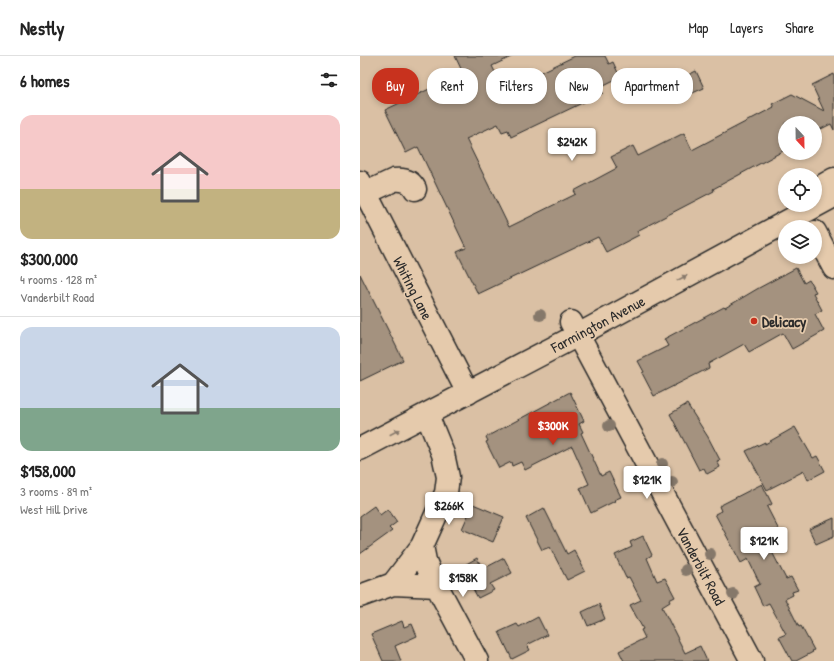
<!DOCTYPE html>
<html lang="en">
<head>
<meta charset="utf-8">
<style>
  :root { --surface:#fff; --page:#f6f6f6; --text:#222; --muted:#767676; --line:#e0e0e0; --accent:#c8321e }
  body { margin:0; font-family:"Patrick Hand",sans-serif; background:var(--page); color:var(--text); height:100vh; display:flex; flex-direction:column; font-size:15px; white-space:nowrap }
  * { box-sizing:border-box; margin:0 }
  p { font-size:13px; color:var(--muted) }
  .icon { flex:none; width:22px; height:22px; fill:none; stroke:currentColor; stroke-width:2; stroke-linecap:round; stroke-linejoin:round }
  .map { position:relative; flex:1; overflow:hidden }
  .details { display:flex; flex-direction:column; background:var(--surface); width:360px }
  .details>* { flex:none }
  .top-card { position:absolute; left:12px; top:12px; width:380px; height:36px; display:flex; gap:8px }
  .needle { width:26px; rotate:158deg }
  .fabs { position:absolute; left:418px; top:60px; display:grid; gap:8px }
  .fabs a { display:grid; place-items:center; width:44px; height:44px; border-radius:50%; background:var(--surface); box-shadow:0 2px 6px #0003; font-size:20px }
  .price { position:absolute; translate:-50% -34px; padding:0 9px; border-radius:4px; background:#fff; color:#222; font-size:13px; line-height:26px; filter:drop-shadow(0 1px 2px #0008) }
  .price::after { content:''; position:absolute; left:50%; top:24px; width:12px; height:9px; margin-left:-6px; background:inherit; clip-path:polygon(0 0,100% 0,50% 100%) }
  .price.on { background:var(--accent); color:#fff }
  ul { padding:0; list-style:none }
  li { display:grid; align-content:center; gap:8px; height:212px; padding:0 20px }
  li+li { border-top:1px solid var(--line) }
  li span { display:grid; place-items:center; height:124px; border-radius:12px; color:#555 }
  li>.icon { margin-inline-start:auto }
  span .icon { width:72px; height:72px; fill:#fffc; stroke-width:1 }
  li b { font-size:17px }
  h2 { display:flex; justify-content:space-between; align-items:center; height:48px; padding:0 20px; font-size:17px }
  .chip { padding:0 14px; border-radius:16px; background:var(--surface); box-shadow:0 2px 6px #0003; font-size:14px; line-height:36px }
  .chip.on { background:var(--accent); color:#fff }
  header { display:flex; align-items:center; gap:24px; box-sizing:border-box; height:56px; padding:0 20px; background:var(--surface); border-bottom:1px solid var(--line) }
  header strong { font-size:19px }
  nav { display:flex; gap:22px; margin-inline-start:auto; font-size:14px }
  main { display:flex; flex:1; min-height:0 }
  .map>svg:first-child { display:block }
</style>
</head>
<body>
<header>
<strong>Nestly</strong>
<nav><a>Map</a><a>Layers</a><a>Share</a></nav>
</header>
<main>
<section class="details">
<h2>6 homes<svg class="icon" aria-label="filters" viewBox="0 0 24 24"><path d="M4 7h16M4 17h16"/><circle cx="9" cy="7" r="2"/><circle cx="15" cy="17" r="2"/></svg></h2>
<ul>
<li><span style="background:linear-gradient(#f6c9c9 60%,#c2b280 0)"><svg class="icon" aria-label="home" viewBox="0 0 24 24"><path d="M3 11l9-7 9 7M6 9v11h12V9"/></svg></span><div><b>$300,000</b><p>4 rooms · 128 m²</p><p>Vanderbilt Road</p></div></li>
<li><span style="background:linear-gradient(#c9d6e8 65%,#7fa58c 0)"><svg class="icon" aria-label="home" viewBox="0 0 24 24"><path d="M3 11l9-7 9 7M6 9v11h12V9"/></svg></span><div><b>$158,000</b><p>3 rooms · 89 m²</p><p>West Hill Drive</p></div></li>
</ul>
</section>
<div class="map">
<svg width="474" height="605" viewBox="0 0 474 605">
  <rect width="100%" height="100%" fill="#dac0a4"/>
  <filter id="ink" filterUnits="userSpaceOnUse"><feTurbulence type="fractalNoise" baseFrequency=".025" numOctaves="2"/><feDisplacementMap in="SourceGraphic" scale="8" xChannelSelector="R" yChannelSelector="G"/><feConvolveMatrix kernelMatrix="1 2 1 2 8 2 1 2 1" color-interpolation-filters="sRGB"/></filter>
  <g filter="url(#ink)">
    <path fill="#a4927f" stroke="#2b2b2b" d="M95,0h58l-21,10 12,24 71,-34h30l4,8 4,-2 7,15 -20,10 3,6 -92,44 -3,-7 -6,2 -4,-8 -32,15 43,88 67,-33 -2,-3 43,-23 -6,-11 22,-11 5,10 46,-23 8,17 82,-43 -2,-3 20,-10 32,17 -12,-26 22,-11v56l-3,-6 -16,8v-9h-30v27l-72,39 1,2 -77,40 2,4 -33,17 -8,-15 -120,57 -21,-42 9,-4 -48,-101 -12,6 -21,-43 78,-37z
      M336,15l8,17 -16,7 -8,-16z
      M436,212l8,15 5,-3 7,12 -3,1 9,17 -7,4 9,17 -32,18 -9,-16 -34,19 -5,-8 -36,20 1,4 -55,28 -12,-23 2,-1 -6,-11 30,-15 -4,-7 60,-32 1,1 32,-19z
      M0,218l43,86 -43,21z
      M210,336l14,29 -5,3 4,8 -2,1 20,43 8,-4 12,25 -7,3 1,1 -24,12 -11,-25 9,-4 -17,-38 -47,24 -4,-8 -9,4 -1,-4 -12,6 -13,-26 2,-1 -2,-4z
      M327,348l21,33 12,23 -3,1 3,6 -13,7 -3,-6 -5,2 -29,-56z
      M435,371l18,31 4,-2 8,15 -17,9 -4,-9 -37,19 -21,-39 19,-9v2z
      M402,428l10,20 -5,3 18,35 -14,8 15,29 5,-2 7,13 -6,2 1,3 -8,4 14,28 2,-1 13,24 -2,1 1,1 -17,9h-4l-13,-24 7,-3 -17,-31 -6,3 -9,-19 6,-3 -12,-25 -7,4 -26,-49 6,-3 -2,-5z
      M113,448l31,13 -11,25 -31,-13z
      M14,450l6,9 8,-6 9,13 -8,6 3,3 -32,23v-38z
      M184,452l23,46 7,-4 11,21 -18,9 -17,-33 -8,3 -16,-32z
      M474,462v18l-18,8 -7,-15z
      M283,480l9,19 -5,3 10,23 8,-3 10,19 -6,3 1,2 -8,5 23,46 15,-7 7,15h-83l-5,-10 26,-13 -4,-8 2,-1 -13,-24 11,-5 -12,-23 -3,1 -11,-23 17,-8 -2,-5z
      M117,502l5,10 -1,2 23,-12 8,15 -22,11 4,6 -16,8 -17,-31z
      M239,548l6,15 -17,7 -6,-14z
      M178,561l9,18 -20,10 3,5 -18,9 -13,-27 18,-8 2,3z
      M42,565l2,6 8,-3 5,12 -22,10 6,15h-18l-12,-27z"/>
    <g fill="none" stroke-linecap="round" stroke-linejoin="round">
      <defs>
        <path id="minor" d="M0,126l108,211
          M6,137l28,-13c9,-1 17,1 21,9
          M455,176l19,36
          M211,266l181,339
          M62,490l3,15 6,14 46,86
          M33,528l45,2
          M0,540l33,-12 29,-38 24,-53 2,-16 -5,-23 -16,-39"/>
        <path id="major" d="M455,134l19,-11
          M0,393l218,-114 256,-139"/>
      </defs>
      <use href="#minor" stroke="#2b2b2b" stroke-width="25"/>
      <use href="#major" stroke="#2b2b2b" stroke-width="25"/>
      <use href="#minor" stroke="#e5caac" stroke-width="22"/>
      <use href="#major" stroke="#e5caac" stroke-width="22"/>
    </g>
    <g fill="#85786a">
      <circle cx="180" cy="259" r="6"/>
      <circle cx="249" cy="370" r="6"/>
      <circle cx="302" cy="408" r="6"/>
      <circle cx="312" cy="426" r="6"/>
      <circle cx="350" cy="498" r="6"/>
      <circle cx="326" cy="514" r="6"/>
      <circle cx="373" cy="538" r="6"/>
    </g>
    <defs><path id="oneway-solid" d="M-6-.8H1V-3.2L6.5 0L1 3.2V.8H-6Z"/></defs>
    <g fill="#887a6c">
      <use href="#oneway-solid" transform="translate(322 222) rotate(-28)"/>
      <use href="#oneway-solid" transform="translate(35 376) rotate(-27)"/>
    </g>
  </g>
  <circle fill="#c8321e" stroke="#e5caac" stroke-width="1.5" cx="394" cy="265" r="4"/>
  <g text-anchor="middle" dominant-baseline="central" stroke-width="3.5" stroke-linejoin="round" paint-order="stroke">
    <g font-size="15" fill="#2b2b2b" stroke="#e5caac">
      <text transform="translate(53 232) rotate(63)">Whiting Lane</text>
      <text transform="translate(238 268) rotate(-28)">Farmington Avenue</text>
      <text transform="translate(341 510) rotate(62)">Vanderbilt Road</text>
    </g>
    <g font-size="15" font-weight="bold" fill="#2b2b2b" stroke="#e5caac" text-anchor="start">
      <text x="402" y="265">Delicacy</text>
    </g>
  </g>
</svg>
<div class="fabs">
<a><svg class="needle" viewBox="-14 -14 28 28"><path d="M0-13l5 13h-10z" fill="#e53935"/><path d="M0 13l5-13h-10z" fill="#767676"/></svg></a>
<a><svg class="icon" aria-label="locate" viewBox="0 0 24 24"><circle cx="12" cy="12" r="6"/><path d="M12 2v4M12 18v4M2 12h4M18 12h4"/></svg></a>
<a><svg class="icon" aria-label="layers" viewBox="0 0 24 24"><path d="M12 4l9 5-9 5-9-5zM3 14l9 5 9-5"/></svg></a>
</div>
<b class="price" style="left:212px;top:106px">$242K</b>
<b class="price on" style="left:193px;top:390px">$300K</b>
<b class="price" style="left:287px;top:444px">$121K</b>
<b class="price" style="left:89px;top:470px">$266K</b>
<b class="price" style="left:404px;top:505px">$121K</b>
<b class="price" style="left:103px;top:542px">$158K</b>
<div class="top-card">
<a class="chip on">Buy</a>
<a class="chip">Rent</a>
<a class="chip">Filters</a>
<a class="chip">New</a>
<a class="chip">Apartment</a>
</div>
</div>
</main>
</body>
</html>
